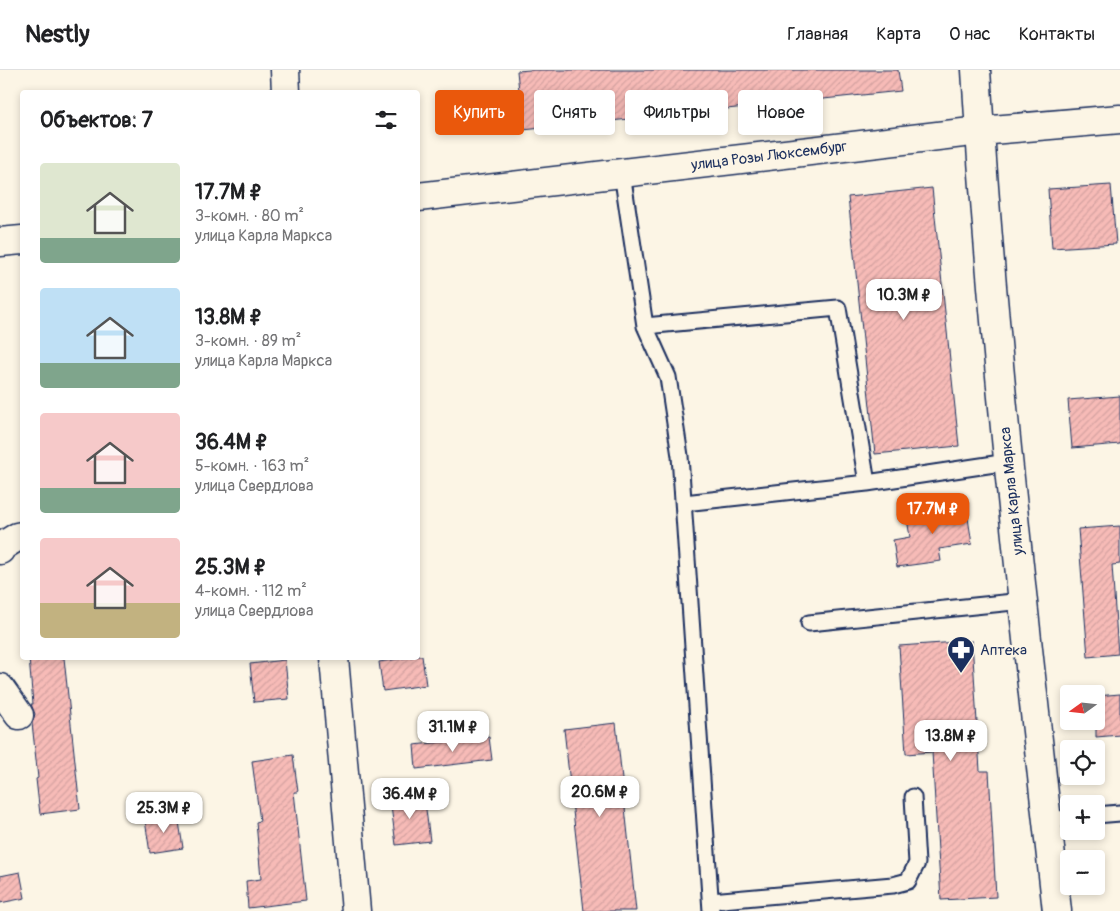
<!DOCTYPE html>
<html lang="ru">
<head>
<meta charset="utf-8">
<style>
  :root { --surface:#fff; --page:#f2f2f2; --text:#202124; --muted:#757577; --line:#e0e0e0; --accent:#ea580c }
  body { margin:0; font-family:Pangolin,sans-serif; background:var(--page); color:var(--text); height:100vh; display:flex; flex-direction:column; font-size:19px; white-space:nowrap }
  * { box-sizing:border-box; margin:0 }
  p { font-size:16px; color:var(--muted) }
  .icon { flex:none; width:28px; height:28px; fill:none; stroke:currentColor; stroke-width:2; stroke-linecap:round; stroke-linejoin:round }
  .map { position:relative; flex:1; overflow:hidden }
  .sheet { position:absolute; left:20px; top:20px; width:400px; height:570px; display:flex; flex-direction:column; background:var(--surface); border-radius:5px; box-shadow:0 2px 8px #0003 }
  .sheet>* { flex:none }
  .hud { position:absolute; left:435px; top:20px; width:475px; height:45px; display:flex; gap:10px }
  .needle { width:32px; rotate:255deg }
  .fabs { position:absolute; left:1060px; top:615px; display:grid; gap:10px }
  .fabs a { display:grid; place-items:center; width:45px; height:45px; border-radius:5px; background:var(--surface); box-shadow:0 2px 8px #0003; font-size:25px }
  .price { position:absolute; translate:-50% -42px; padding:0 11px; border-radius:10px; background:#fff; color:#222; font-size:16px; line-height:32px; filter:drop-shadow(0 1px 2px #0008) }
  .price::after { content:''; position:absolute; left:50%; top:30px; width:15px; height:11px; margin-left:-8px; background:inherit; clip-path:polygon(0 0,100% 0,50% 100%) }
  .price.current { background:var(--accent); color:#fff }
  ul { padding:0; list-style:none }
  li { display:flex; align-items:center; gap:15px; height:125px; padding:0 20px }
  li span { display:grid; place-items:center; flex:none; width:140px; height:100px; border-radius:5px; color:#555 }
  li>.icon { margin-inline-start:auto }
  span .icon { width:60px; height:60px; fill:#fffc; stroke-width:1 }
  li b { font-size:21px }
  h2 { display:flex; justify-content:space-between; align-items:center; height:60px; padding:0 20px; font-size:21px }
  .tag { padding:0 18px; border-radius:5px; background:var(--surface); box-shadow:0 2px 8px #0003; font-size:18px; line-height:45px }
  .tag.current { background:var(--accent); color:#fff }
  header { display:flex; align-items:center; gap:30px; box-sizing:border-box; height:70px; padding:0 25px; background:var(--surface); border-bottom:1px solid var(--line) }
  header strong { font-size:24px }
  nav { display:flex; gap:28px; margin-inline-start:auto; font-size:18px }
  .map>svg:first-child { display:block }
</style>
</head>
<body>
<header>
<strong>Nestly</strong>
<nav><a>Главная</a><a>Карта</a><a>О нас</a><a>Контакты</a></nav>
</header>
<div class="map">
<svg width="1120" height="841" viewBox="0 0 1120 841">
  <defs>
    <pattern id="building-hatch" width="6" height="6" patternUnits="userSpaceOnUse" patternTransform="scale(1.25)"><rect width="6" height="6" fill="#f7bbb7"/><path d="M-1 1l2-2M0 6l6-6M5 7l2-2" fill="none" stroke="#d3a1a0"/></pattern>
  </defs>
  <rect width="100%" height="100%" fill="#fcf5e5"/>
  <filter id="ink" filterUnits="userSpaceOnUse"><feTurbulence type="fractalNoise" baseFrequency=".02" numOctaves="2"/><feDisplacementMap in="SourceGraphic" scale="10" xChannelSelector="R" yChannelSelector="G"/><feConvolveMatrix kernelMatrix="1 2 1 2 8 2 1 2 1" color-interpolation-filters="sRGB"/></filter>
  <g filter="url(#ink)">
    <path fill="url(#building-hatch)" stroke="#1b2f5e" d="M530,0h368l3,21 -378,39 -6,-59z
      M1111,115l5,59 -64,4 -4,-59z
      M932,118l27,258 -84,8 -27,-257z
      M1120,326v48l-48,4 -4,-48z
      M966,435l6,39 -33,5 2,12 -44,6 -4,-27 17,-3 -4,-24z
      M1120,456v38l-8,1 6,89 -30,3 -10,-128z
      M972,571l8,130h9l7,126 -55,3 -9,-148 -26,2 -7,-108z
      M418,586h4l4,29 -43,6 -4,-29z
      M29,588h35l16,151 -40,5 -4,-35 2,-1 -6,-55 3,-9 -4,-10h2z
      M285,590l4,39 -35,3 -4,-38z
      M1120,624v41l-24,2v-41z
      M616,653l20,188h-52l-20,-182z
      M489,667l3,23 -76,9 -2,-24z
      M293,685l5,37h-4l12,109 -58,7 -2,-27 15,-2 -5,-57 4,-1 -8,-60z
      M424,724l6,47 -34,4 -6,-47z
      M178,745l5,33 -33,5 -5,-33z
      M20,802l5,26 -25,5v-27z"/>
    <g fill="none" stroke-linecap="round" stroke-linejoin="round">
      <defs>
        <path id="service" d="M622,103l23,153 193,-18 29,175 141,-21
          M645,256l23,51 12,79 31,455
          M684,433l183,-20
          M809,553l214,-22
          M1096,745l24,-2
          M1047,750l22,-2
          M711,831l182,-16 15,-4 9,-18 -4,-66"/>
        <path id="minor" d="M976,0c17,281 50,561 81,841
          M418,127l562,-66 140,-12
          M0,172l22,-2
          M0,480l1,-3 16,-10 5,-1
          M0,618l19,27"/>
        <path id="primary" d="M285,0l1,22
          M334,588l22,253"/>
      </defs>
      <use href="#service" stroke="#1b2f5e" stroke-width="19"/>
      <use href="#minor" stroke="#1b2f5e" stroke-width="31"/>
      <use href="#primary" stroke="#1b2f5e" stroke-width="31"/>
      <use href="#service" stroke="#fcf5e5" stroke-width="15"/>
      <use href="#minor" stroke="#fcf5e5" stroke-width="28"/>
      <use href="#primary" stroke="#fcf5e5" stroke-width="28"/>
    </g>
  </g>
  <defs>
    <symbol id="pharmacy-pin" viewBox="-11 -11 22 30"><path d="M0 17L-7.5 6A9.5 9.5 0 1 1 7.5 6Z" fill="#1b2f5e" stroke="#fcf5e5"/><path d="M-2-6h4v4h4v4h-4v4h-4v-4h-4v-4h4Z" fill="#fff"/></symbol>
  </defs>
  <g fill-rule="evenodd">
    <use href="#pharmacy-pin" x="945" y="564" width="32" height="43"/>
  </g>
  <g text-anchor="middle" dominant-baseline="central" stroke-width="5" stroke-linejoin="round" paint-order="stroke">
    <g font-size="15" fill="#1b2f5e" stroke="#fcf5e5">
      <text transform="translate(769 86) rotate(-7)">улица Розы Люксембург</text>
      <text transform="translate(1012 421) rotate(-96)">улица Карла Маркса</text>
    </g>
    <g font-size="15" fill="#1b2f5e" stroke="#fcf5e5" text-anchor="start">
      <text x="980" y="580">Аптека</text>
    </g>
  </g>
</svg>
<div class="fabs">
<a><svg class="needle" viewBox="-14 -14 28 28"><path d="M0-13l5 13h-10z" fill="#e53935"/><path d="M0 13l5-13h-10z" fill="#757577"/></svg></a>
<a><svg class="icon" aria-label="locate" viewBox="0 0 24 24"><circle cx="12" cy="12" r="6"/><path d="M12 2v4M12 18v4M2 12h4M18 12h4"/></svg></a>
<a>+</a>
<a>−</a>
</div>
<b class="price" style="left:904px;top:251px">10.3M ₽</b>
<b class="price current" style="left:933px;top:465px">17.7M ₽</b>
<b class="price" style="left:453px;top:683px">31.1M ₽</b>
<b class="price" style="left:951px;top:692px">13.8M ₽</b>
<b class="price" style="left:600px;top:748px">20.6M ₽</b>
<b class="price" style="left:410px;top:750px">36.4M ₽</b>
<b class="price" style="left:164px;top:764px">25.3M ₽</b>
<div class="hud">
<a class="tag current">Купить</a>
<a class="tag">Снять</a>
<a class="tag">Фильтры</a>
<a class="tag">Новое</a>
</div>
<section class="sheet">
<h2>Объектов: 7<svg class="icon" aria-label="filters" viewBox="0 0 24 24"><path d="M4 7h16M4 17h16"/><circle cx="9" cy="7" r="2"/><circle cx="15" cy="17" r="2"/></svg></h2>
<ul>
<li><span style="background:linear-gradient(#dfe7d0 75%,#7fa58c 0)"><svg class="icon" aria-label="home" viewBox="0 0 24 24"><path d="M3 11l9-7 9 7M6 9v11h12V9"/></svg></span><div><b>17.7M ₽</b><p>3-комн. · 80 m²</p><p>улица Карла Маркса</p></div></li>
<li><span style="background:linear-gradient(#bfe0f5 75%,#7fa58c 0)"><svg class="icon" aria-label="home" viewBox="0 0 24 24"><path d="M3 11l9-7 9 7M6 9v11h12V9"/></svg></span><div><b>13.8M ₽</b><p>3-комн. · 89 m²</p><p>улица Карла Маркса</p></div></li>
<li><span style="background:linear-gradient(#f6c9c9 75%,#7fa58c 0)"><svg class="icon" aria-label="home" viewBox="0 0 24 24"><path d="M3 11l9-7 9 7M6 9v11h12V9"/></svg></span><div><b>36.4M ₽</b><p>5-комн. · 163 m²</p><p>улица Свердлова</p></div></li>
<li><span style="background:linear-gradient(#f6c9c9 65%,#c2b280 0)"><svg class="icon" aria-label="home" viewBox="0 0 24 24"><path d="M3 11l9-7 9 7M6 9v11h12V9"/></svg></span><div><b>25.3M ₽</b><p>4-комн. · 112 m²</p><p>улица Свердлова</p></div></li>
</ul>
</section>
</div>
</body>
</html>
